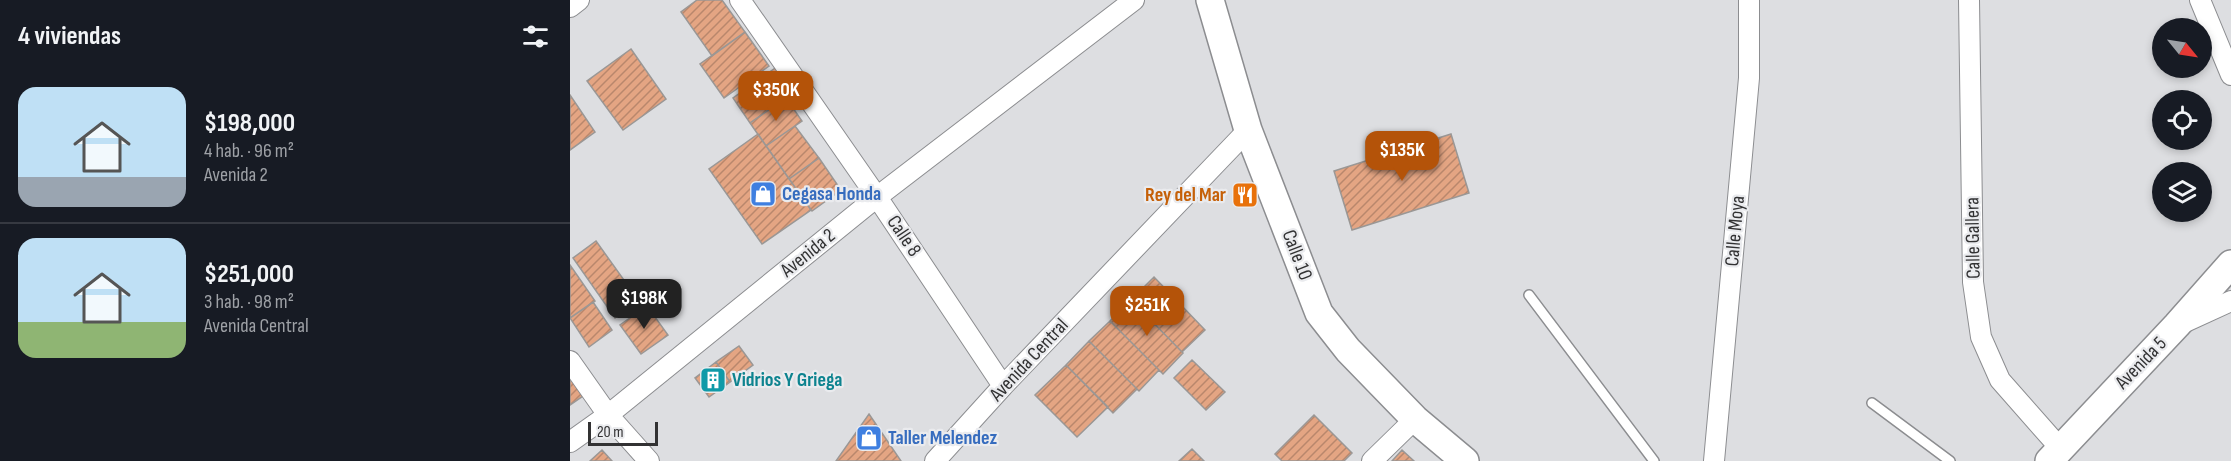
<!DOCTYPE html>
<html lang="es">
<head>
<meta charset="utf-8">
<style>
  :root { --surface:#171b24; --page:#20242c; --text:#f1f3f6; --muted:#9ea1a6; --line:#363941; --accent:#b45309 }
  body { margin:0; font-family:"Sofia Sans Condensed",sans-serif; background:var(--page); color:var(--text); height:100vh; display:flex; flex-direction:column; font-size:22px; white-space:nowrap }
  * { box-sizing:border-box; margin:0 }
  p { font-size:20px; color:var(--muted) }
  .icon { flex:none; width:33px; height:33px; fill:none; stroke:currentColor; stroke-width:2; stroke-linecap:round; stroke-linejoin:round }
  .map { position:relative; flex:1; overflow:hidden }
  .side { display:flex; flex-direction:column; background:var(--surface); width:570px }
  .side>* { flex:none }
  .needle { width:39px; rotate:120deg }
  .controls { position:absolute; left:1582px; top:18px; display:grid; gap:12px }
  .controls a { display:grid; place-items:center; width:60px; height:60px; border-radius:50%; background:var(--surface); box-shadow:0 3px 9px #0003; font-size:30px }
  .scale { position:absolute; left:18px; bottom:15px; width:70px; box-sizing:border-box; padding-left:6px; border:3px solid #323233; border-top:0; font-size:16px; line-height:21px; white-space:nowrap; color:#323233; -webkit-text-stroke:4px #eaebee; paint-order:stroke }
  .price { position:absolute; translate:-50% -51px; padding:0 14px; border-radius:12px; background:var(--accent); color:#fff; font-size:20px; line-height:39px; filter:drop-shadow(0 2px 3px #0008) }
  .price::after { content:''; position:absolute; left:50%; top:36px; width:18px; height:14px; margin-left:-9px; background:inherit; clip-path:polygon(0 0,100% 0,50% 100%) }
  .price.active { background:#222; color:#fff }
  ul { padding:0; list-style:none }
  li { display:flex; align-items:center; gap:18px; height:150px; padding:0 18px }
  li+li { border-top:2px solid var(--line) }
  li span { display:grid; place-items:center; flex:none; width:168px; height:120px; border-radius:18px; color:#555 }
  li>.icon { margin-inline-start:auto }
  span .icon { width:72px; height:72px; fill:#fffc; stroke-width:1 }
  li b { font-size:26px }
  h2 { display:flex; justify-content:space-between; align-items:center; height:72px; padding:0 18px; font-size:26px }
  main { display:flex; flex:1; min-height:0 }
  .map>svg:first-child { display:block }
</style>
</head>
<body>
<main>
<section class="side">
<h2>4 viviendas<svg class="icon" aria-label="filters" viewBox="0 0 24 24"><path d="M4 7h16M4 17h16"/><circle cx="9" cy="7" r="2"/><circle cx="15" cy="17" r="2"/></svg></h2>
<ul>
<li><span style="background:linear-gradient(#bfe0f5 75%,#9aa5b1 0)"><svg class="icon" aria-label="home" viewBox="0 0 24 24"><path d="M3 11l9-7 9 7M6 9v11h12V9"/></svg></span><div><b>$198,000</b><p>4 hab. · 96 m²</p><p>Avenida 2</p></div></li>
<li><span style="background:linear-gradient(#bfe0f5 70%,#8fb573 0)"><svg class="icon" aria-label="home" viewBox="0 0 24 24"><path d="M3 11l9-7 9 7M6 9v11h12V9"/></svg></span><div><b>$251,000</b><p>3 hab. · 98 m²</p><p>Avenida Central</p></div></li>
</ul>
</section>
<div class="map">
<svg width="1661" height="461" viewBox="0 0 1661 461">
  <defs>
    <pattern id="building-hatch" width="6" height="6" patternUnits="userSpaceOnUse" patternTransform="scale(1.5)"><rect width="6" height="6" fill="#e4a583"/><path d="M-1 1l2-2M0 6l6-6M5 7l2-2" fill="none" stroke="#b9876c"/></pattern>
  </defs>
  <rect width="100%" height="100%" fill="#dddee1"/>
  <path fill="url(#building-hatch)" stroke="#9a9795" stroke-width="1.5" d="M127,0h25l23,32 -33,24 -31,-44z
    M175,32l24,34 -45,32 -24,-34z
    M61,49l35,50 -43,31 -36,-49z
    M208,66l18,25 -46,32 -17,-25z
    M0,95l25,37 -25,18z
    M216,98l16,23 -36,25 -16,-23z
    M225,126l24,32 -30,21 -23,-33z
    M188,134l53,76 -49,34 -53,-75z
    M881,134l18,59 -117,37 -18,-59z
    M249,158l22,32 -29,21 -23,-32z
    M26,241l43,60 -24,17 -42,-60z
    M0,265l25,36 -25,17z
    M584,277l51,53 -23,22 -51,-52z
    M561,300l52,53 -20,21 -53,-53z
    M23,302l19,28 -23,17 -19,-29z
    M77,306l21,29 -27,19 -21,-29z
    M540,321l49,49 -20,21 -50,-50z
    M519,341l48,48 -24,24 -47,-48z
    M169,346l14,19 -23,17 -14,-20z
    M622,360l33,32 -19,18 -32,-32z
    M146,362l14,20 -21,15 -14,-19z
    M496,365l42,42 -31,30 -42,-42z
    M0,378l13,18 -13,9z
    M299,414l32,47h-65z
    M744,415l38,38 -8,8h-62l-7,-7z
    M622,449l12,12h-25z
    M32,450l10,11h-22z
    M832,450l12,11h-22z"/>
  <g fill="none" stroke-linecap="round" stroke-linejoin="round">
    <defs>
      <path id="lane" d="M959,295l125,166
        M1302,403l78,58"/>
      <path id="street" d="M170,0l137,197 126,189
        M1399,0l4,282 8,55 19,43 60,68
        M1630,0l31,75
        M0,7l9,-7
        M1613,323l48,-22
        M0,361l38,54 41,46
        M0,442l38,-27 269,-218 257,-197
        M365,461l68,-75 245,-256
        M802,461l43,-42
        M1144,461l35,-383v-78"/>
      <path id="secondary" d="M640,0l38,130 71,183 29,37 67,69 50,42
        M1479,461l128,-136 54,-61"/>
    </defs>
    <use href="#lane" stroke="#8c8d90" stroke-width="12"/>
    <use href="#street" stroke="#8c8d90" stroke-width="22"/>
    <use href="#secondary" stroke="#8c8d90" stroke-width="30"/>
    <use href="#lane" stroke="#fff" stroke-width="9"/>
    <use href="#street" stroke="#fff" stroke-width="20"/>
    <use href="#secondary" stroke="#fff" stroke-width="27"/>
  </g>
  <defs>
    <symbol id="shop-square" viewBox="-11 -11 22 22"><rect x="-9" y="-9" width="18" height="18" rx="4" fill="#3f7fe0" stroke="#eaebee"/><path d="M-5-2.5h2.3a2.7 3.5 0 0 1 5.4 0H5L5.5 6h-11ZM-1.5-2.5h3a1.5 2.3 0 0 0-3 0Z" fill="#fff"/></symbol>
    <symbol id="restaurant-square" viewBox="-11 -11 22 22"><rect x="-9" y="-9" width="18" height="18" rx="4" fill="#e8710a" stroke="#eaebee"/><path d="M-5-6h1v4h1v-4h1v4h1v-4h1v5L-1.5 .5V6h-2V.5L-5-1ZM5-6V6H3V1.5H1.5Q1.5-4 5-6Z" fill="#fff"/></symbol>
    <symbol id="building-square" viewBox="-11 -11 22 22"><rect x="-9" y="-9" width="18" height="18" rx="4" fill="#0f9aa8" stroke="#eaebee"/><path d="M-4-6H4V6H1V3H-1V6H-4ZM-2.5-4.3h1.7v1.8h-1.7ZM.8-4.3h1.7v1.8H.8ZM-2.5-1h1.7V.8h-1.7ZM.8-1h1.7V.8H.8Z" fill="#fff"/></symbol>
  </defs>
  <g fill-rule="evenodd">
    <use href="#shop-square" x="178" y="179" width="30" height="30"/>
    <use href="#restaurant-square" x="660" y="180" width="30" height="30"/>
    <use href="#building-square" x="128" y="365" width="30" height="30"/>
    <use href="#shop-square" x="284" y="423" width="30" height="30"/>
  </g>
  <g text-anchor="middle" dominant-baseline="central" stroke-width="4.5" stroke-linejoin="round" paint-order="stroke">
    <g font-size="20" font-weight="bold" fill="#366cbe" stroke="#eaebee" text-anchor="start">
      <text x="212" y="194">Cegasa Honda</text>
      <text x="318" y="438">Taller Melendez</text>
    </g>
    <g font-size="20" font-weight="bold" fill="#c56008" stroke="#eaebee" text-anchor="end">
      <text x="656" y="195">Rey del Mar</text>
    </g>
    <g font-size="20" fill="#323233" stroke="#eaebee">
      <text transform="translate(1165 231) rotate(-85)">Calle Moya</text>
      <text transform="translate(334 236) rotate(56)">Calle 8</text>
      <text transform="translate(1403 238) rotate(-91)">Calle Gallera</text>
      <text transform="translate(238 253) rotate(-39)">Avenida 2</text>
      <text transform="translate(727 255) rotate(69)">Calle 10</text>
      <text transform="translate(459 360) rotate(-47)">Avenida Central</text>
      <text transform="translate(1571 363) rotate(-46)">Avenida 5</text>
    </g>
    <g font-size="20" font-weight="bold" fill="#0d838f" stroke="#eaebee" text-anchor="start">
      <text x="162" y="380">Vidrios Y Griega</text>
    </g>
  </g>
</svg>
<div class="controls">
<a><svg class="needle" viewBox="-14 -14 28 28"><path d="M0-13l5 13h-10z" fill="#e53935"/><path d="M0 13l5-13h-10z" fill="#9ea1a6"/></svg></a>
<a><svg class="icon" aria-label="locate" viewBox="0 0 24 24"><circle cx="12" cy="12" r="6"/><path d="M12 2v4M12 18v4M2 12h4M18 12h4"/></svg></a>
<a><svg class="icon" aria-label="layers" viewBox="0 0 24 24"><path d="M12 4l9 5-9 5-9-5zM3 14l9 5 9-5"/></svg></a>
</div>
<div class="scale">20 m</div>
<b class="price" style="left:206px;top:122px">$350K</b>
<b class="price" style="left:832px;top:182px">$135K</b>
<b class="price active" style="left:74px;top:330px">$198K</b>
<b class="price" style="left:577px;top:337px">$251K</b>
</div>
</main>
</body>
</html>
